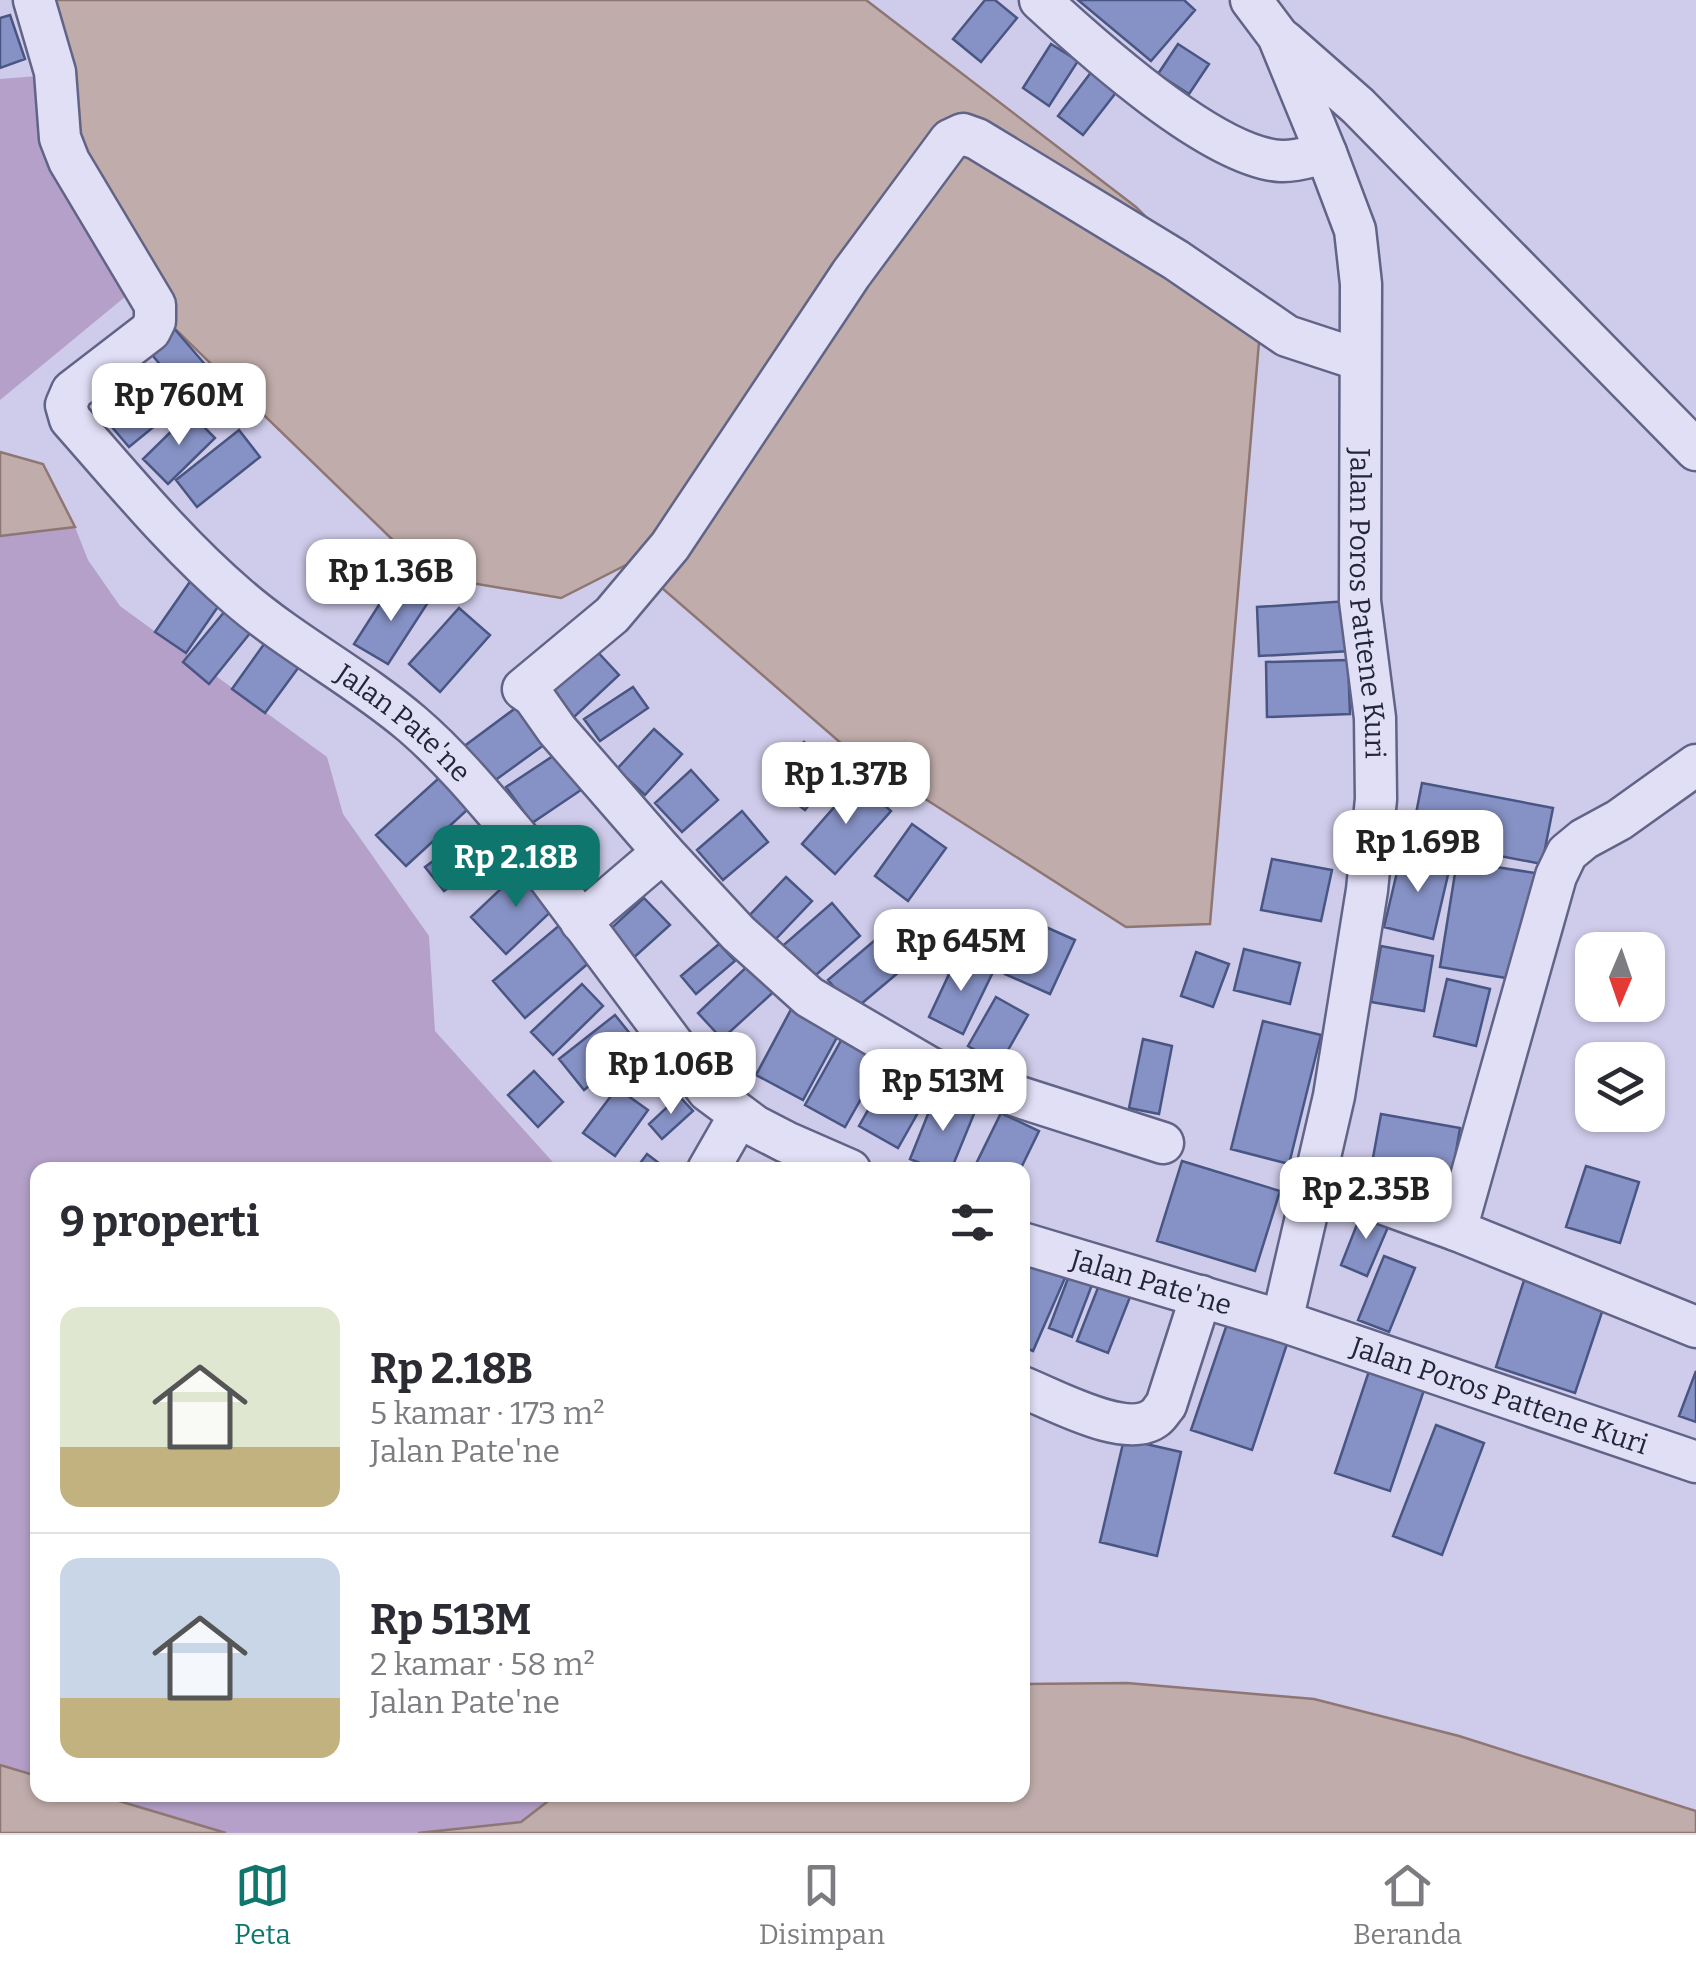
<!DOCTYPE html>
<html lang="id">
<head>
<meta charset="utf-8">
<style>
  :root { --surface:#fff; --page:#f2f2f3; --text:#2b2b33; --muted:#7c7c81; --line:#e1e1e2; --accent:#0f766e }
  body { margin:0; font-family:Bitter,serif; background:var(--page); color:var(--text); height:100vh; display:flex; flex-direction:column; font-size:38px; white-space:nowrap }
  * { box-sizing:border-box; margin:0 }
  p { font-size:32px; color:var(--muted) }
  .icon { flex:none; width:55px; height:55px; fill:none; stroke:currentColor; stroke-width:2; stroke-linecap:round; stroke-linejoin:round }
  .map { position:relative; flex:1; overflow:hidden }
  .drawer { position:absolute; left:30px; top:1162px; width:1000px; height:640px; display:flex; flex-direction:column; background:var(--surface); border-radius:20px; box-shadow:0 2px 8px #0004 }
  .drawer>* { flex:none }
  .needle { width:65px; rotate:182deg }
  .controls { position:absolute; left:1575px; top:932px; display:grid; gap:20px }
  .controls a { display:grid; place-items:center; width:90px; height:90px; border-radius:20px; background:var(--surface); box-shadow:0 2px 8px #0004; font-size:50px }
  .price { position:absolute; translate:-50% -85px; padding:0 22px; border-radius:20px; background:#fff; color:#222; font-size:32px; line-height:65px; filter:drop-shadow(0 2px 5px #0008) }
  .price::after { content:''; position:absolute; left:50%; top:60px; width:30px; height:22px; margin-left:-15px; background:inherit; clip-path:polygon(0 0,100% 0,50% 100%) }
  .price.on { background:var(--accent); color:#fff }
  ul { padding:0; list-style:none }
  li { display:flex; align-items:center; gap:30px; height:250px; padding:0 30px }
  li+li { border-top:2px solid var(--line) }
  li span { display:grid; place-items:center; flex:none; width:280px; height:200px; border-radius:20px; color:#555 }
  li>.icon { margin-inline-start:auto }
  span .icon { width:120px; height:120px; fill:#fffc; stroke-width:1 }
  li b { font-size:42px }
  h2 { display:flex; justify-content:space-between; align-items:center; height:120px; padding:0 30px; font-size:42px }
  .dock { display:flex; justify-content:space-around; align-items:center; height:140px; border-top:2px solid var(--line); background:var(--surface); font-size:28px; color:var(--muted) }
  .dock a { display:grid; justify-items:center; gap:5px }
  .dock .on { color:var(--accent) }
  .map>svg:first-child { display:block }
</style>
</head>
<body>
<div class="map">
<svg width="1696" height="1833" viewBox="0 0 1696 1833">
  <rect width="100%" height="100%" fill="#cfcceb"/>
  <path fill="#b4a0c8" d="M63,74l80,208 -143,118v-321z
    M75,527l13,33 32,46 207,151 16,57 86,122 6,95 125,139h-522l-1,606 -37,-11v-1229z
    M99,1795h457l-34,27 -104,11h-192z"/>
  <path fill="#c0adab" stroke="#8e7673" stroke-width="2.5" d="M39,0h827l270,207 124,123 -50,594 -84,3 -276,-176 -218,-189 -71,36 -131,-22 -258,-250 -94,-145z
    M0,452l43,12 32,63 -75,9z
    M1127,1683l187,16 145,37 237,75v22h-1278l103,-11 35,-27h466l1,-111z
    M0,1765l37,11 1,19h61l127,38h-226z"/>
  <path fill="#8692c5" stroke="#495683" stroke-width="2.5" d="M985,0h10l22,18 -36,44 -28,-23z
    M1078,0h106l11,10 -44,51z
    M10,15l15,44 -25,9v-50z
    M1051,44l27,17 -29,45 -26,-18z
    M1178,44l31,20 -20,30 -31,-20z
    M1092,71l26,19 -35,45 -25,-19z
    M172,326l37,43 -26,22 -37,-43z
    M145,364l34,42 -50,41 -35,-41z
    M190,413l25,25 -47,46 -25,-25z
    M239,430l21,27 -63,50 -21,-27z
    M196,573l30,22 -40,58 -31,-21z
    M393,583l34,21 -39,60 -34,-20z
    M1348,601l3,50 -92,5 -2,-49z
    M459,608l31,27 -50,57 -31,-28z
    M225,611l26,21 -42,52 -26,-22z
    M267,640l34,24 -36,49 -33,-24z
    M593,647l26,28 -45,42 -26,-28z
    M1348,660l2,54 -83,3 -1,-55z
    M633,687l15,21 -48,33 -16,-22z
    M521,704l27,38 -58,42 -27,-37z
    M654,729l28,25 -37,41 -28,-26z
    M804,742l34,26 -33,42 -34,-25z
    M556,754l25,36 -49,33 -26,-36z
    M449,769l29,31 -72,66 -30,-31z
    M691,770l27,30 -36,32 -27,-29z
    M857,781l34,30 -56,63 -33,-30z
    M1422,783l131,25 -11,56 -131,-25z
    M742,811l26,31 -45,38 -26,-30z
    M483,824l19,24 -58,43 -19,-24z
    M912,824l34,24 -38,53 -33,-25z
    M1402,851l49,11 -18,77 -49,-12z
    M1272,859l60,11 -11,51 -60,-11z
    M1457,861l78,12 -17,107 -78,-13z
    M526,865l35,37 -55,52 -35,-37z
    M786,877l26,24 -40,42 -26,-24z
    M644,898l26,27 -40,36 -25,-27z
    M832,903l28,33 -52,46 -29,-33z
    M1030,920l45,20 -25,54 -45,-20z
    M561,924l31,36 -67,58 -32,-37z
    M881,935l25,31 -52,44 -26,-30z
    M719,944l16,17 -39,33 -15,-18z
    M1381,946l52,10 -9,55 -53,-9z
    M1244,949l56,14 -10,41 -56,-14z
    M1196,952l33,12 -16,43 -32,-11z
    M958,955l35,17 -30,62 -34,-17z
    M755,959l25,27 -58,53 -24,-26z
    M1447,979l43,10 -14,57 -42,-10z
    M582,984l21,22 -50,49 -22,-23z
    M996,997l32,18 -28,49 -32,-18z
    M795,1002l47,26 -39,72 -47,-25z
    M615,1015l25,31 -56,44 -25,-31z
    M1263,1021l58,14 -32,129 -58,-15z
    M843,1037l40,23 -38,67 -40,-22z
    M1143,1039l29,7 -13,68 -30,-6z
    M534,1071l29,31 -25,25 -30,-32z
    M889,1073l39,22 -30,53 -39,-22z
    M617,1088l31,22 -33,46 -32,-23z
    M936,1094l40,15 -25,61h-14l-27,-11z
    M679,1096l14,15 -31,28 -13,-15z
    M1001,1113l38,18 -19,39h-47z
    M1381,1114l79,14 -10,59 -80,-13z
    M647,1154l21,16h-33z
    M1182,1161l98,30 -25,80 -98,-30z
    M1586,1166l53,16 -19,61 -54,-16z
    M1363,1209l28,11 -24,56 -26,-11z
    M1384,1256l31,12 -26,64 -31,-12z
    M1022,1260l43,18 -32,73 -11,-5z
    M1072,1268l23,9 -23,60 -23,-9z
    M1526,1274l80,26 -31,93 -79,-26z
    M1101,1280l31,12 -24,61 -31,-12z
    M1227,1324l60,20 -35,106 -61,-20z
    M1370,1368l55,19 -35,104 -55,-18z
    M1696,1371v51l-17,-6z
    M1436,1425l48,18 -42,112 -49,-19z
    M1124,1439l57,13 -24,104 -57,-14z"/>
  <g fill="none" stroke-linecap="round" stroke-linejoin="round">
    <defs>
      <g id="minor">
        <path id="s1" d="M34,0l21,72 5,66 9,23 86,144v16l-5,10 -78,60 -6,14 4,14c54,61 106,125 168,178 54,47 119,80 174,127 41,35 79,82 114,123l182,244 47,35 31,16 64,28"/>
        <path d="M1040,0c51,47 172,157 241,161 14,1 31,-5 45,-8"/>
        <path id="s2" d="M1251,0l27,36 48,117 29,77 6,54 -1,317 15,117 1,81 -9,91 -33,206 -52,225 414,141"/>
        <path d="M1284,41l74,65 338,344"/>
        <path d="M663,852l75,81 71,64 123,72 231,74"/>
        <path d="M581,922l82,-70 -106,-122 -24,-34 -10,-7 89,-74 58,-69 181,-272 99,-134 13,-6 14,5 199,121 111,76 73,24"/>
        <path d="M708,1170l31,-54"/>
        <path d="M1315,1179l141,51 240,97"/>
        <path d="M1456,1230l100,-354 11,-23 17,-14 35,-19 77,-55"/>
        <path id="s3" d="M1022,1243l260,78"/>
        <path d="M1022,1387c31,12 105,54 134,30 4,-3 6,-8 10,-12l35,-109"/>
      </g>
    </defs>
    <use href="#minor" stroke="#616486" stroke-width="45"/>
    <use href="#minor" stroke="#e1dff6" stroke-width="40"/>
  </g>
  <g text-anchor="middle" dominant-baseline="central" stroke-width="8" stroke-linejoin="round" paint-order="stroke">
    <g font-size="28" fill="#232639" stroke="#dddbf3">
      <text stroke="none"><textPath href="#s2" startOffset="628">Jalan Poros Pattene Kuri</textPath></text>
      <text stroke="none"><textPath href="#s1" startOffset="942">Jalan Pate'ne</textPath></text>
      <text stroke="none"><textPath href="#s3" startOffset="135">Jalan Pate'ne</textPath></text>
      <text stroke="none"><textPath href="#s2" startOffset="1585">Jalan Poros Pattene Kuri</textPath></text>
    </g>
  </g>
</svg>
<div class="controls">
<a><svg class="needle" viewBox="-14 -14 28 28"><path d="M0-13l5 13h-10z" fill="#e53935"/><path d="M0 13l5-13h-10z" fill="#7c7c81"/></svg></a>
<a><svg class="icon" aria-label="layers" viewBox="0 0 24 24"><path d="M12 4l9 5-9 5-9-5zM3 14l9 5 9-5"/></svg></a>
</div>
<b class="price" style="left:179px;top:448px">Rp 760M</b>
<b class="price" style="left:391px;top:624px">Rp 1.36B</b>
<b class="price" style="left:846px;top:827px">Rp 1.37B</b>
<b class="price" style="left:1418px;top:895px">Rp 1.69B</b>
<b class="price on" style="left:516px;top:910px">Rp 2.18B</b>
<b class="price" style="left:961px;top:994px">Rp 645M</b>
<b class="price" style="left:671px;top:1117px">Rp 1.06B</b>
<b class="price" style="left:943px;top:1134px">Rp 513M</b>
<b class="price" style="left:1366px;top:1242px">Rp 2.35B</b>
<section class="drawer">
<h2>9 properti<svg class="icon" aria-label="filters" viewBox="0 0 24 24"><path d="M4 7h16M4 17h16"/><circle cx="9" cy="7" r="2"/><circle cx="15" cy="17" r="2"/></svg></h2>
<ul>
<li><span style="background:linear-gradient(#dfe7d0 70%,#c2b280 0)"><svg class="icon" aria-label="home" viewBox="0 0 24 24"><path d="M3 11l9-7 9 7M6 9v11h12V9"/></svg></span><div><b>Rp 2.18B</b><p>5 kamar · 173 m²</p><p>Jalan Pate'ne</p></div></li>
<li><span style="background:linear-gradient(#c9d6e8 70%,#c2b280 0)"><svg class="icon" aria-label="home" viewBox="0 0 24 24"><path d="M3 11l9-7 9 7M6 9v11h12V9"/></svg></span><div><b>Rp 513M</b><p>2 kamar · 58 m²</p><p>Jalan Pate'ne</p></div></li>
</ul>
</section>
</div>
<nav class="dock">
<a class="on"><svg class="icon" aria-label="map" viewBox="0 0 24 24"><path d="M3 6l6-2 6 2 6-2v14l-6 2-6-2-6 2zM9 4v14M15 6v14"/></svg>Peta</a>
<a><svg class="icon" aria-label="saved" viewBox="0 0 24 24"><path d="M7 4h10v16l-5-4-5 4z"/></svg>Disimpan</a>
<a><svg class="icon" aria-label="home" viewBox="0 0 24 24"><path d="M3 11l9-7 9 7M6 9v11h12V9"/></svg>Beranda</a>
</nav>
</body>
</html>
